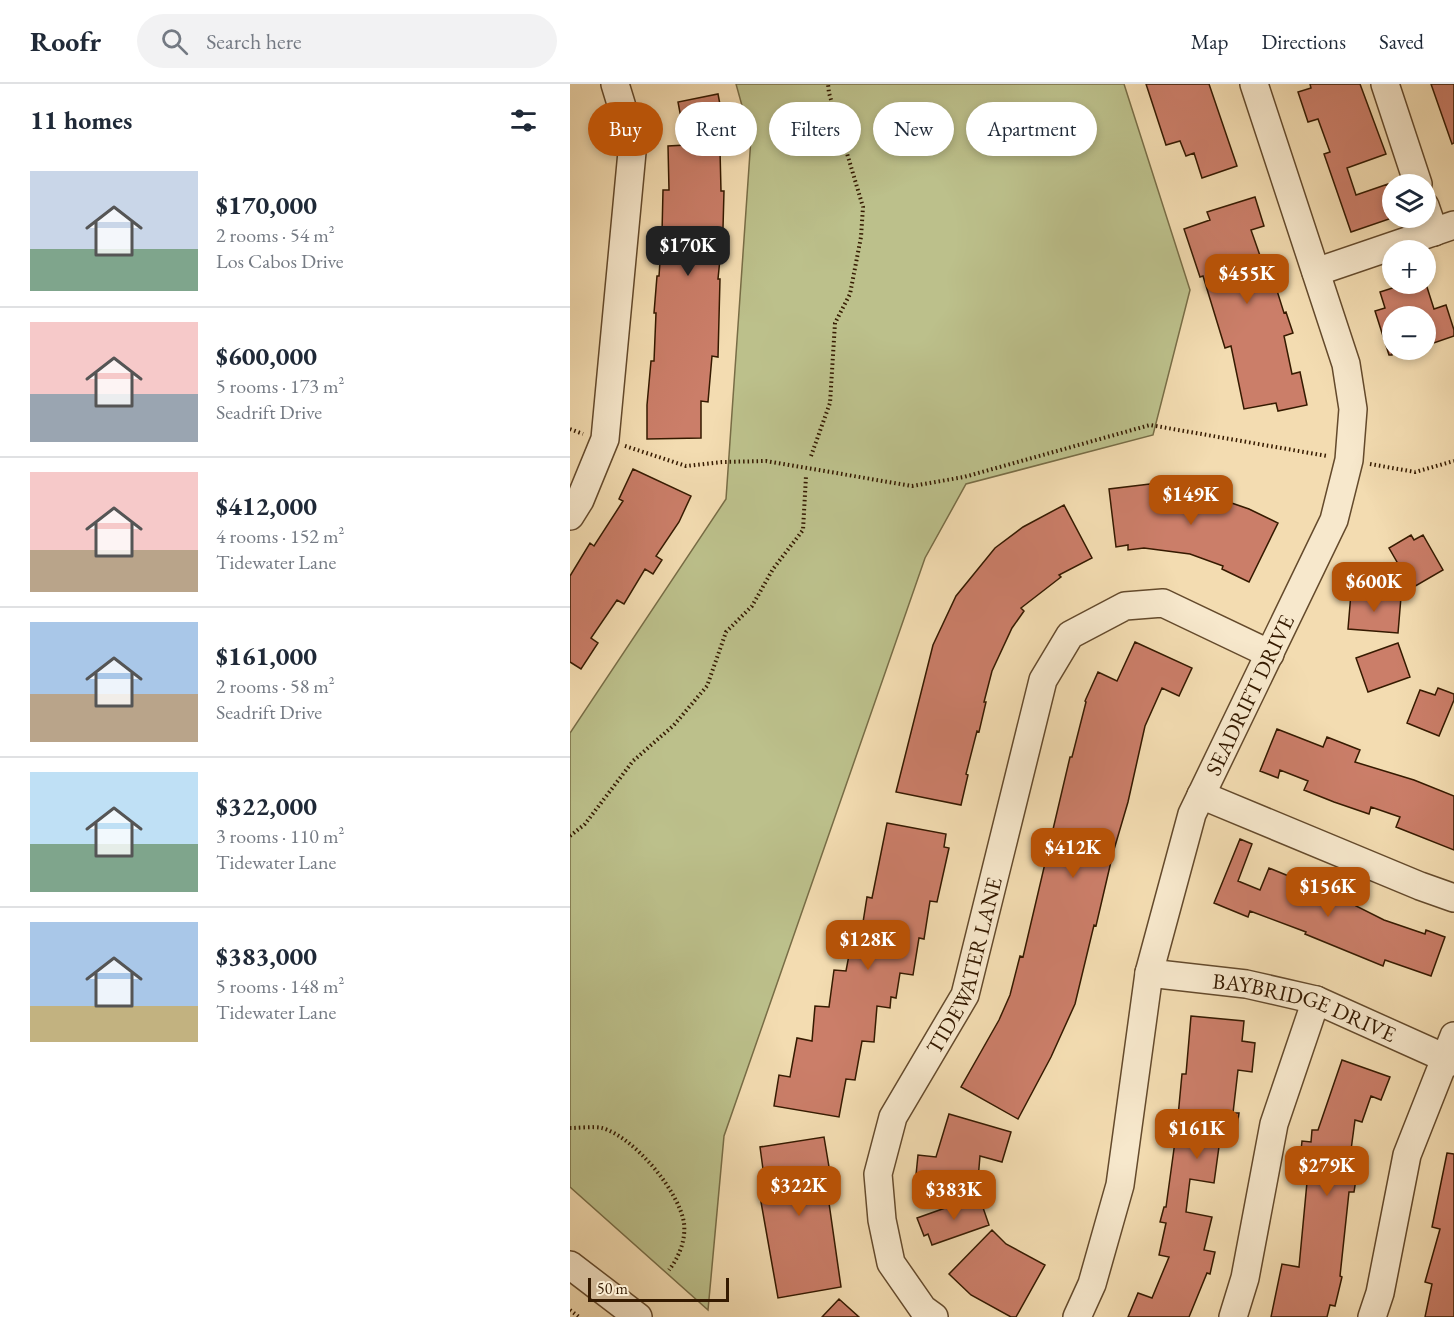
<!DOCTYPE html>
<html lang="en">
<head>
<meta charset="utf-8">
<style>
  :root { --surface:#fff; --page:#f2f2f3; --text:#1f2937; --muted:#747a83; --line:#e0e1e3; --accent:#b45309 }
  body { margin:0; font-family:"EB Garamond",serif; background:var(--page); color:var(--text); height:100vh; display:flex; flex-direction:column; font-size:22px; white-space:nowrap }
  * { box-sizing:border-box; margin:0 }
  p { font-size:20px; color:var(--muted) }
  .icon { flex:none; width:33px; height:33px; fill:none; stroke:currentColor; stroke-width:2; stroke-linecap:round; stroke-linejoin:round }
  .map { position:relative; flex:1; overflow:hidden }
  .sheet { display:flex; flex-direction:column; background:var(--surface); width:570px }
  .sheet>* { flex:none }
  .hud { position:absolute; left:18px; top:18px; width:570px; height:54px; display:flex; gap:12px }
  .fabs { position:absolute; left:812px; top:90px; display:grid; gap:12px }
  .fabs a { display:grid; place-items:center; width:54px; height:54px; border-radius:50%; background:var(--surface); box-shadow:0 3px 9px #0003; font-size:30px }
  .scale { position:absolute; left:18px; bottom:15px; width:141px; box-sizing:border-box; padding-left:6px; border:3px solid #351a00; border-top:0; font-size:16px; line-height:21px; white-space:nowrap; color:#351a00; -webkit-text-stroke:4px #f7e8cc; paint-order:stroke }
  .price { position:absolute; translate:-50% -51px; padding:0 14px; border-radius:12px; background:var(--accent); color:#fff; font-size:20px; line-height:39px; filter:drop-shadow(0 2px 3px #0008) }
  .price::after { content:''; position:absolute; left:50%; top:36px; width:18px; height:14px; margin-left:-9px; background:inherit; clip-path:polygon(0 0,100% 0,50% 100%) }
  .price.active { background:#222; color:#fff }
  ul { padding:0; list-style:none }
  li { display:flex; align-items:center; gap:18px; height:150px; padding:0 30px }
  li+li { border-top:2px solid var(--line) }
  li span { display:grid; place-items:center; flex:none; width:168px; height:120px; border-radius:0px; color:#555 }
  li>.icon { margin-inline-start:auto }
  span .icon { width:72px; height:72px; fill:#fffc; stroke-width:1 }
  li b { font-size:26px }
  h2 { display:flex; justify-content:space-between; align-items:center; height:72px; padding:0 30px; font-size:26px }
  .pill { padding:0 21px; border-radius:27px; background:var(--surface); box-shadow:0 3px 9px #0003; font-size:21px; line-height:54px }
  .pill.active { background:var(--accent); color:#fff }
  header { display:flex; align-items:center; gap:36px; box-sizing:border-box; height:84px; padding:0 30px; background:var(--surface); border-bottom:2px solid var(--line) }
  header strong { font-size:28px }
  nav { display:flex; gap:33px; margin-inline-start:auto; font-size:21px }
  .search { width:420px; height:54px; background:var(--page); display:flex; align-items:center; gap:15px; box-sizing:border-box; padding:0 21px; border-radius:33px; color:var(--muted); font-size:22px }
  main { display:flex; flex:1; min-height:0 }
  .map>svg:first-child { display:block }
</style>
</head>
<body>
<header>
<strong>Roofr</strong>
<div class="search"><svg class="icon" aria-label="search" viewBox="0 0 24 24"><circle cx="10" cy="10" r="6"/><path d="M15 15l6 6"/></svg>Search here</div>
<nav><a>Map</a><a>Directions</a><a>Saved</a></nav>
</header>
<main>
<section class="sheet">
<h2>11 homes<svg class="icon" aria-label="filters" viewBox="0 0 24 24"><path d="M4 7h16M4 17h16"/><circle cx="9" cy="7" r="2"/><circle cx="15" cy="17" r="2"/></svg></h2>
<ul>
<li><span style="background:linear-gradient(#c9d6e8 65%,#7fa58c 0)"><svg class="icon" aria-label="home" viewBox="0 0 24 24"><path d="M3 11l9-7 9 7M6 9v11h12V9"/></svg></span><div><b>$170,000</b><p>2 rooms · 54 m²</p><p>Los Cabos Drive</p></div></li>
<li><span style="background:linear-gradient(#f6c9c9 60%,#9aa5b1 0)"><svg class="icon" aria-label="home" viewBox="0 0 24 24"><path d="M3 11l9-7 9 7M6 9v11h12V9"/></svg></span><div><b>$600,000</b><p>5 rooms · 173 m²</p><p>Seadrift Drive</p></div></li>
<li><span style="background:linear-gradient(#f6c9c9 65%,#b9a48a 0)"><svg class="icon" aria-label="home" viewBox="0 0 24 24"><path d="M3 11l9-7 9 7M6 9v11h12V9"/></svg></span><div><b>$412,000</b><p>4 rooms · 152 m²</p><p>Tidewater Lane</p></div></li>
<li><span style="background:linear-gradient(#a9c7e8 60%,#b9a48a 0)"><svg class="icon" aria-label="home" viewBox="0 0 24 24"><path d="M3 11l9-7 9 7M6 9v11h12V9"/></svg></span><div><b>$161,000</b><p>2 rooms · 58 m²</p><p>Seadrift Drive</p></div></li>
<li><span style="background:linear-gradient(#bfe0f5 60%,#7fa58c 0)"><svg class="icon" aria-label="home" viewBox="0 0 24 24"><path d="M3 11l9-7 9 7M6 9v11h12V9"/></svg></span><div><b>$322,000</b><p>3 rooms · 110 m²</p><p>Tidewater Lane</p></div></li>
<li><span style="background:linear-gradient(#a9c7e8 70%,#c2b280 0)"><svg class="icon" aria-label="home" viewBox="0 0 24 24"><path d="M3 11l9-7 9 7M6 9v11h12V9"/></svg></span><div><b>$383,000</b><p>5 rooms · 148 m²</p><p>Tidewater Lane</p></div></li>
</ul>
</section>
<div class="map">
<svg width="884" height="1233" viewBox="0 0 884 1233">
  <rect width="100%" height="100%" fill="#f3dcb1"/>
  <filter id="stains"><feTurbulence type="fractalNoise" baseFrequency=".00333" numOctaves="4"/><feColorMatrix values="0 0 0 0 .2 0 0 0 0 .09 0 0 0 0 .02 0 0 0 .5 -.17"/></filter>
  <radialGradient id="worn" r=".72"><stop offset=".6" stop-color="#630" stop-opacity="0"/><stop offset="1" stop-color="#630" stop-opacity=".3"/></radialGradient>
  <path fill="#bcc08b" stroke="#786d46" stroke-width="1.5" d="M166,0h388l66,206 -37,145 -187,49 -41,74 -201,578 -16,174 -138,-123v-454l156,-234 25,-361z"/>
  <path fill="#cb7e69" stroke="#351a00" stroke-width="1.5" d="M576,0h63l28,82 -35,12 -8,-25 -8,3 -6,-15 -14,4z
    M740,0h50l26,70 -39,14 9,27 32,-11 4,13v21l-41,14 -27,-78 6,-2 -12,-33 -10,3 -10,-30 13,-4z
    M861,0h23v59l-2,1z
    M148,10l5,26 -8,2 5,28 1,41h3l-1,37 -5,51h2l-2,78 -6,-1 -4,46 -7,-1v37l-54,1v-34l4,-44h3l2,-48h-2l3,-37h2l3,-43 1,-43h6l-1,-44 18,-1 -8,-43z
    M685,113l9,29 -13,4 13,37 5,-2 15,48 2,-1 7,21 -9,3 8,38 8,-2 7,33 -29,6 -2,-8 -32,6 -13,-63 -6,2 -22,-72 -3,1 -16,-48 26,-9 -3,-8z
    M835,200h21l8,25 12,-4 8,25v6l-29,10v-30h-33v39h-3l-14,-44 10,-3 -5,-16z
    M63,385l58,27 -12,26 -23,34 6,4 -9,14 -8,-5 -21,35 -7,-4 -26,38 7,5 -17,26 -11,-7v-86l20,-33 4,3 29,-45 -4,-2z
    M580,400l41,5 58,20 29,14 -29,59 -27,-13 1,-3 -33,-12 -46,-6 -16,2v-5l-12,2 -7,-58z
    M494,421l28,53 -33,17 2,2 -40,31 3,3 -12,17 -20,43 -8,31h2l-7,30 -2,-1 -11,43 2,1 -7,30 -65,-13 37,-147 23,-49 39,-48 28,-21z
    M841,451l3,5 9,-5 20,35 -31,18 -23,-40z
    M781,509l50,4 -3,36 -50,-4z
    M565,558l57,26 -13,28 -17,-8 -17,38 -17,76 -15,51 -17,73 -2,-1 -19,79 -24,53 -33,62 -57,-32 38,-67 11,-25 10,-39 3,1 47,-200h2l14,-55 -1,-1 13,-29 19,9z
    M828,559l12,34 -42,15 -12,-34z
    M868,604l16,6v6l-15,36 -32,-13 13,-33 15,5z
    M707,645l46,18 4,-10 33,13 -5,12 59,18 40,16v54l-58,-23 4,-10 -29,-10 -2,7 -35,-12 -30,-12 4,-9 -28,-11 -2,8 -18,-7z
    M317,739l59,11 -2,13 5,1 -12,54 -7,-1 -6,38 -5,-1 -6,37 -13,-2 -4,25 -5,-1 -1,11 -13,-2 -3,36 -12,-1 -7,39 -9,-1 -7,38 -65,-11 5,-31 11,2 7,-39 15,3 3,-35 14,1 5,-37 12,1 7,-37 8,1 6,-38 5,1z
    M670,755l12,5 -14,37 22,9 9,-22 88,36 -1,2 28,14 41,14 1,-4 19,7 -14,39 -46,-16 -2,6 -78,-32 1,-2 -56,-21 -2,6 -34,-14z
    M621,932l53,5 -2,20 13,2 -3,29 -14,-2 -5,43h6l-3,21 -15,-2 -7,51 -24,-4 -4,33 26,5 -8,33 11,2 -5,22 -3,-1 -18,44h-61l10,-24 14,5 17,-41 -10,-2 7,-32 -6,-1 4,-15h2l11,-80 5,-53h4z
    M772,976l48,17 -9,23 -10,-4 -9,26 -7,-2 -6,45 9,1 -4,26h-5l-9,84 2,1 -7,29 -5,-1 -3,12h-56l11,-53 17,3 10,-106 -9,-1 2,-19 9,1 1,-12h6z
    M379,1030l62,18 -9,30 -22,-6 -3,35 -62,-6 3,-30 18,2z
    M254,1053l5,30 -5,1 17,119 -63,11 -20,-113 7,-1 -5,-37z
    M877,1069l7,1v163h-29l7,-33 -7,-2 15,-53 -8,-2z
    M409,1112l10,29 -57,20 -4,-11 -4,2 -7,-18z
    M422,1146l14,14 39,21 -29,52h-5l-40,-22 -22,-21z
    M269,1215l20,18h-37z"/>
  <g fill="none" stroke-linecap="round" stroke-linejoin="round">
    <defs>
      <g id="minor">
        <path d="M815,0l33,100"/>
        <path d="M855,122l9,26"/>
        <path d="M746,188l138,-47"/>
        <path d="M0,432l10,-16 25,-61 27,-287 -2,-19 -15,-49"/>
        <path d="M631,711l219,91 34,12"/>
        <path id="s1" d="M579,889l97,11 70,16 138,62"/>
        <path d="M0,1181l68,52"/>
        <path id="s2" d="M364,1233l-11,-8 -32,-46 -9,-43 -4,-46 15,-57 72,-122 78,-315 27,-45 55,-29 38,-3 107,51"/>
        <path id="s3" d="M507,1233l15,-33 28,-99 29,-212 43,-159 142,-294 15,-60 4,-51 -7,-45 -92,-280"/>
        <path d="M663,1233l12,-39 29,-154 42,-124"/>
        <path d="M802,1233l8,-24 27,-138 47,-119"/>
      </g>
    </defs>
    <use href="#minor" stroke="#644a2c" stroke-width="30"/>
    <path stroke="#351a00" stroke-width="4" stroke-dasharray="1.5 3" stroke-linecap="butt" d="M0,345l13,5
      M55,362l61,20 36,-4 44,-1 146,25 52,-9 186,-52 177,31
      M241,372l19,-53 5,-80 15,-29 11,-57 2,-30 -34,-114 -1,-9
      M800,380l45,8 39,-11
      M0,752l15,-12 48,-63 41,-36 33,-39 19,-54 26,-26 21,-37 30,-39 3,-54
      M0,1044c10,0 23,-2 32,0 32,9 77,63 82,95 2,17 -5,34 -15,47
      M0,1226l9,7"/>
    <use href="#minor" stroke="#f7e8cc" stroke-width="27"/>
  </g>
  <g text-anchor="middle" dominant-baseline="central" stroke-width="4.5" stroke-linejoin="round" paint-order="stroke">
    <g font-size="22" fill="#351a00" stroke="#f7e8cc">
      <text stroke="none"><textPath href="#s3" startOffset="650">SEADRIFT DRIVE</textPath></text>
      <text stroke="none"><textPath href="#s2" startOffset="388">TIDEWATER LANE</textPath></text>
      <text stroke="none"><textPath href="#s1" startOffset="160">BAYBRIDGE DRIVE</textPath></text>
    </g>
  </g>
  <rect width="100%" height="100%" filter="url(#stains)"/>
  <rect width="100%" height="100%" fill="url(#worn)"/>
</svg>
<div class="fabs">
<a><svg class="icon" aria-label="layers" viewBox="0 0 24 24"><path d="M12 4l9 5-9 5-9-5zM3 14l9 5 9-5"/></svg></a>
<a>+</a>
<a>−</a>
</div>
<div class="scale">50 m</div>
<b class="price active" style="left:118px;top:193px">$170K</b>
<b class="price" style="left:677px;top:221px">$455K</b>
<b class="price" style="left:621px;top:442px">$149K</b>
<b class="price" style="left:804px;top:529px">$600K</b>
<b class="price" style="left:503px;top:795px">$412K</b>
<b class="price" style="left:758px;top:834px">$156K</b>
<b class="price" style="left:298px;top:887px">$128K</b>
<b class="price" style="left:627px;top:1076px">$161K</b>
<b class="price" style="left:757px;top:1113px">$279K</b>
<b class="price" style="left:229px;top:1133px">$322K</b>
<b class="price" style="left:384px;top:1137px">$383K</b>
<div class="hud">
<a class="pill active">Buy</a>
<a class="pill">Rent</a>
<a class="pill">Filters</a>
<a class="pill">New</a>
<a class="pill">Apartment</a>
</div>
</div>
</main>
</body>
</html>
